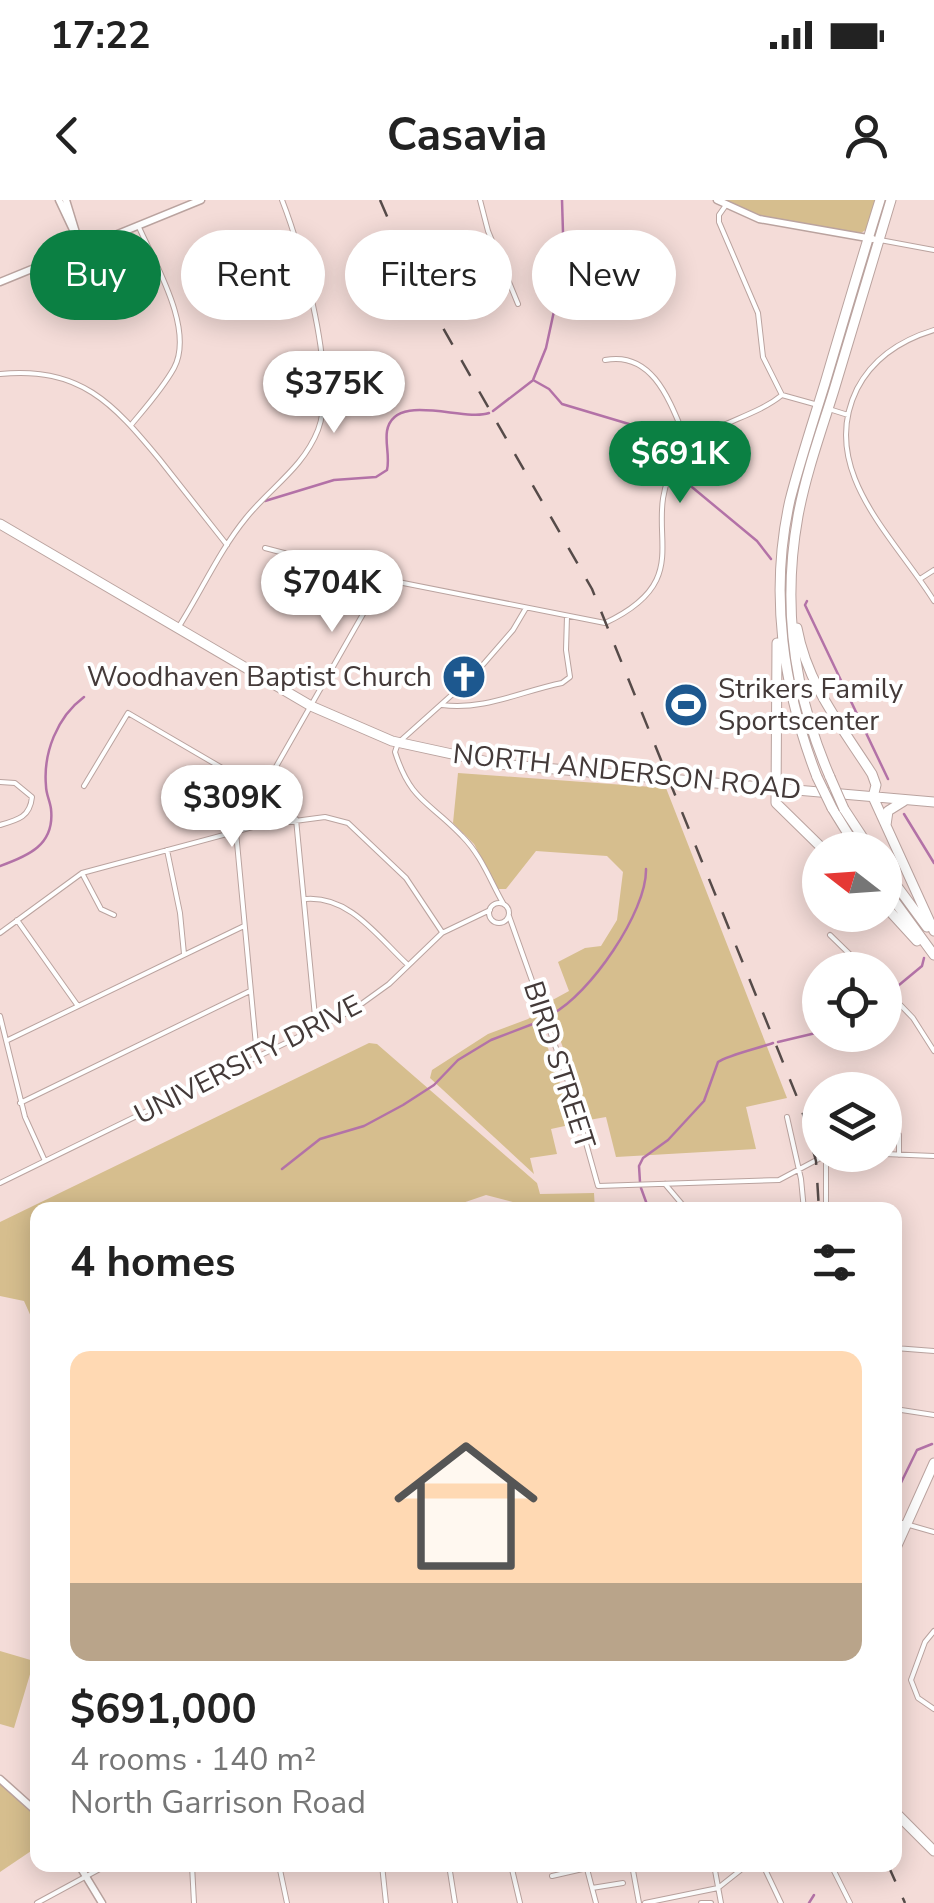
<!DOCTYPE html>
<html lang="en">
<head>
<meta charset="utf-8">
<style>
  :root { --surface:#fff; --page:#f2f2f2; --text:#222; --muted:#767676; --accent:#0b8043 }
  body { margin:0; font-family:"Nunito Sans",sans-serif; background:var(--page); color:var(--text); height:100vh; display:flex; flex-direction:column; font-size:38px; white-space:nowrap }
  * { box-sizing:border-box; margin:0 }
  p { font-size:32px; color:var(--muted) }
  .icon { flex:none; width:55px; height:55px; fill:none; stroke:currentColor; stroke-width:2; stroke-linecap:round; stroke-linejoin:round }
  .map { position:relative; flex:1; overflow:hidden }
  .panel { position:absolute; left:30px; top:1002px; width:872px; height:670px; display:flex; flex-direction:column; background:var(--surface); border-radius:20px; box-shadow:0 5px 25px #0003 }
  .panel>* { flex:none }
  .guide { position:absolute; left:30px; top:30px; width:875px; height:90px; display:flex; gap:20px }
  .needle { width:65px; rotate:287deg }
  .tools { position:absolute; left:802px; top:632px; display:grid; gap:20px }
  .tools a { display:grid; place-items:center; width:100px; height:100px; border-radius:50%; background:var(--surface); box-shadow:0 5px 25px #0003; font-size:50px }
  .price { position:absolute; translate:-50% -85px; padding:0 22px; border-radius:35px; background:#fff; color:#222; font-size:32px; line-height:65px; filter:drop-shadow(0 2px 5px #0008) }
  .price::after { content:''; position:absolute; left:50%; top:60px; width:30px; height:22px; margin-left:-15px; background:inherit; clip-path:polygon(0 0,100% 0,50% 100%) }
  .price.on { background:var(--accent); color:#fff }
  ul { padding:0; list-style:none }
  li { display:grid; align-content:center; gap:20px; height:530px; padding:0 40px }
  li span { display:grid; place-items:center; height:310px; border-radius:20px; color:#555 }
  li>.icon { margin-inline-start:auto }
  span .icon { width:180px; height:180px; fill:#fffc; stroke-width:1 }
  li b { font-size:42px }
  h2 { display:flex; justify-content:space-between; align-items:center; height:120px; padding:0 40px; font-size:42px }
  .chip { padding:0 35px; border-radius:45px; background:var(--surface); box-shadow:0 5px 25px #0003; font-size:35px; line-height:90px }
  .chip.on { background:var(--accent); color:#fff }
  .status { display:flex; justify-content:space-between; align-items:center; height:70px; padding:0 50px; background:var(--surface); direction:ltr }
  .status svg { height:28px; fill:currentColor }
  header { display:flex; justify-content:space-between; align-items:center; height:130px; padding:0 40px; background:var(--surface); font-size:45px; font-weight:700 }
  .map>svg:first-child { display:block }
</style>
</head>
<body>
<div class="status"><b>17:22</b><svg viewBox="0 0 49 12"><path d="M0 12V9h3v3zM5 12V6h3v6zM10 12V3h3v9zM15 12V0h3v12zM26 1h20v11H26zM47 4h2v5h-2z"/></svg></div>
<header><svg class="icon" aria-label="back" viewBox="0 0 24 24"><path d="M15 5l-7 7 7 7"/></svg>Casavia<svg class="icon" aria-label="person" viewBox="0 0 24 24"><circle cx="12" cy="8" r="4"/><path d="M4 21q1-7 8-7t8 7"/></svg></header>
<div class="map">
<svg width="934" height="1703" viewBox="0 0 934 1703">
  <rect width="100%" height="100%" fill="#f4dcd8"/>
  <path fill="#d6be8e" d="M725,0h152l-10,29 -9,6 -99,-18z
    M458,573l208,15 121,310 -41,9 10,42 -140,8 -10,-40 -17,3 -42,-117 22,-12 -11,-29 27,-14 16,-2 16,-26 6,-48 -16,-16 -71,-5 -30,38h-8l-24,-45 -21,-21z
    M536,813l38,111 -23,5 6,25 -27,4 4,16 -104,-96 2,-8 56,-36 40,-15z
    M369,843l8,1 160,139 3,11 54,-1 1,17h-52l-57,-15 -44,15h-404l-1,120 -13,-29 -24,-5v-74z
    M0,1451l34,10 -20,67 -14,-4z
    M0,1582l38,32 -1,33 -37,25z"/>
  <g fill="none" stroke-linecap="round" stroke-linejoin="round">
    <path stroke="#b372a7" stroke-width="2.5" d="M533,180l13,-32 18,-83 -2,-65
      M533,180l16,9 13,15 67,20 41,43
      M493,211l39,-30
      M675,273l82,68 14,18
      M265,301l69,-21 42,-3 11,-7c3,-13 -2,-26 0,-39 7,-40 76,-9 102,-18
      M807,401l-2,4 83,174
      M904,614l30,49
      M0,666c28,-10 55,-21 51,-57 -1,-8 -5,-15 -5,-23 -3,-33 11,-69 38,-89
      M893,790l29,-24 2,-8
      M552,814c37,-19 95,-102 94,-145
      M778,842l42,-10
      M282,969l38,-30 44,-13 39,-21 31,-20 24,-25 33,-20 47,-18
      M640,982l-1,-16 4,-8 25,-18 36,-39 14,-39c10,-7 41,-14 55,-19
      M641,988l8,22
      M895,1295l22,-45 15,-6
      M809,1703l5,-8"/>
    <defs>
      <path id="minor" d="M480,0l8,31 30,73
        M726,5l-7,10v7l39,91 5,44 19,38
        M880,40l54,10
        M934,130c-33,10 -61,28 -77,59 -40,81 38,149 77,212
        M605,160c51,-10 67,48 84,87
        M0,174c80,-8 113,29 160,86 23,29 45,57 67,85
        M829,209l19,6
        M131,225c15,-18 32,-37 43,-57 21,-39 -20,-106 -36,-143
        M265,348l118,31 222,44c100,-47 29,-97 73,-163 25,-37 72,-39 104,-65l36,10
        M920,379l14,-9
        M178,428c23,-36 41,-77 68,-110 25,-31 57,-50 72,-88 20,-52 -16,-179 -36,-230
        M442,505c41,6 80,-14 120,-22l8,-6 -4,-27 1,-34
        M0,582l15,1 17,14c-2,20 -14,23 -32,28
        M84,586l44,-73 125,73h12l118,-207
        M296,619l20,208
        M236,632l21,224
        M167,650l13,63 4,41
        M82,673l19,36 13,6
        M306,699c44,-3 71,37 101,65
        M503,703c-13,-23 -22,-48 -41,-67 -33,-35 -51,-34 -67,-84l3,-9 76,-68 39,-45 13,-22
        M489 713a10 10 0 1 1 20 0a10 10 0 1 1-20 0Z
        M509,716l63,177 26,93 181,-6 47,-25
        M17,720l61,86
        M0,733l82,-60 175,-47 68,-9 23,6 58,55 36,54
        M830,735l36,35
        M885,789l28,29 21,33
        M0,816l25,101 20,44
        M8,840l236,-114
        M20,903l230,-112
        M787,917l14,62 3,31
        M885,954l49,2
        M899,955v-20
        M0,983l353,-173 36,-26 53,-51 48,-23
        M665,984l22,26
        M826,1010v-55
        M895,1148l39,3
        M895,1194l3,-46
        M895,1209l39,6
        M895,1321l39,11
        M934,1431l-9,11 -14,38 7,18 16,11
        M192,1665l2,38
        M279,1665l8,38
        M382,1665l4,38
        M449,1665l6,38
        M511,1665l9,38
        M586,1665l6,23
        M632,1665l7,38
        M714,1665l7,38
        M763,1665l18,38
        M831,1665l19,38
        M552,1676l35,-8
        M37,1703l70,-38
        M596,1703l-4,-15 31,-5
        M645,1703l73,-15 29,-23
        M701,1703h10"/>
      <path id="tertiary" d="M59,0l16,34
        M66,0l15,49
        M717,0l42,19 114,20
        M0,82l201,-82
        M0,1579l38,34
        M79,1665l23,38"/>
      <path id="primary" d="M0,324l311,182 81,35 106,23 436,38
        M797,428c10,56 45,99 75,146l4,11 -3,12 61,134
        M777,443l-1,160 48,47
        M817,577c-34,-88 -48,-184 -27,-277 10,-39 23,-78 35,-117 18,-61 36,-122 55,-183
        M830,577c-36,-83 -48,-172 -32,-261 8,-43 23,-84 36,-126 19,-63 38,-126 57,-190
        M832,608l26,42
        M844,609l27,41
        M886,625l2,-14 16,-10
        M885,670l42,57
        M885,688l49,67
        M885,706l32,35
        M895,1350l39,-87
        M895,1612l39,39"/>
    </defs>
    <use href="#minor" stroke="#baa39f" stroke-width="6"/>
    <use href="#tertiary" stroke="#baa39f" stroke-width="9"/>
    <use href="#primary" stroke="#baa39f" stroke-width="11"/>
    <use href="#minor" stroke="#fff" stroke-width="4"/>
    <use href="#tertiary" stroke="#fff" stroke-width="6"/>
    <use href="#primary" stroke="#fff" stroke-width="9"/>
    <path stroke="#564b49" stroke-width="2.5" stroke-dasharray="18 18" stroke-linecap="butt" d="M380,0l31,72 181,317 209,518 15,54 3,49
      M888,1665l17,38"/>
    <defs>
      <path id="primary-bridge" d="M817,577l15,31
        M830,577l14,32"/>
    </defs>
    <use href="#primary-bridge" stroke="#baa39f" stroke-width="11" stroke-linecap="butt"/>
    <use href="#primary-bridge" stroke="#fff" stroke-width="9"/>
  </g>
  <defs>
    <symbol id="church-disc" viewBox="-11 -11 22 22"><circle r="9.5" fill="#1d588f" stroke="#fff"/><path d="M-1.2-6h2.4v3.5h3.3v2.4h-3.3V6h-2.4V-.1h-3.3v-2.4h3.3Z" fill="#fff"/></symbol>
    <symbol id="stadium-disc" viewBox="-11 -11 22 22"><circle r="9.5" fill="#1d588f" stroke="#fff"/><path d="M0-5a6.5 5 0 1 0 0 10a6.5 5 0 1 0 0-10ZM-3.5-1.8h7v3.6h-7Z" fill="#fff"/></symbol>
  </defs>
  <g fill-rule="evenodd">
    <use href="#church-disc" x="439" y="452" width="50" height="50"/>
    <use href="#stadium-disc" x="661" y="480" width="50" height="50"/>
  </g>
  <g text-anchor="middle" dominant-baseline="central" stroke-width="8" stroke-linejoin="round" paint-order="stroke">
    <g font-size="28" fill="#443a39" stroke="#fff" text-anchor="end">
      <text x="432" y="477">Woodhaven Baptist Church</text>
      <text x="718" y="489" text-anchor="start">Strikers Family<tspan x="718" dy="32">Sportscenter</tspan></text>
    </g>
    <g font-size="28" fill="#443a39" stroke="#fff">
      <text transform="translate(627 572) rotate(6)">NORTH ANDERSON ROAD</text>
      <text transform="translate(248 860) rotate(-27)">UNIVERSITY DRIVE</text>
      <text transform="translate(559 865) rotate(72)">BIRD STREET</text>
    </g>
  </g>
</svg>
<div class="tools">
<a><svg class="needle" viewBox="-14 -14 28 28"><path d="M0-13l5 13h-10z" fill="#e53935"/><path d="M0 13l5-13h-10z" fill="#767676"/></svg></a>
<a><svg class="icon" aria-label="locate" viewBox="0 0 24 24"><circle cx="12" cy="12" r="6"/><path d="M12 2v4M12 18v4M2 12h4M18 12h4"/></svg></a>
<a><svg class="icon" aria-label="layers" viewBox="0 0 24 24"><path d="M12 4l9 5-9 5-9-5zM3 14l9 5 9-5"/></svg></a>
</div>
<b class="price" style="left:334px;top:236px">$375K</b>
<b class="price on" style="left:680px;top:306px">$691K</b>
<b class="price" style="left:332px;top:435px">$704K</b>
<b class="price" style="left:232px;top:650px">$309K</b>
<div class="guide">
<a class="chip on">Buy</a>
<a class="chip">Rent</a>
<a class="chip">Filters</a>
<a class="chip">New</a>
</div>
<section class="panel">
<h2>4 homes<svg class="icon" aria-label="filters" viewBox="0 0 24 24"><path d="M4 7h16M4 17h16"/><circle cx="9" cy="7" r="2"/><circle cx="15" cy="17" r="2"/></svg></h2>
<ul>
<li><span style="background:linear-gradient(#ffd9b3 75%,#b9a48a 0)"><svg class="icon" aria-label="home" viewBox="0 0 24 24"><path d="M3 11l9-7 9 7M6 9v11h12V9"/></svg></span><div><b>$691,000</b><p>4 rooms · 140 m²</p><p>North Garrison Road</p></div></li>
</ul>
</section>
</div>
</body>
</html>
